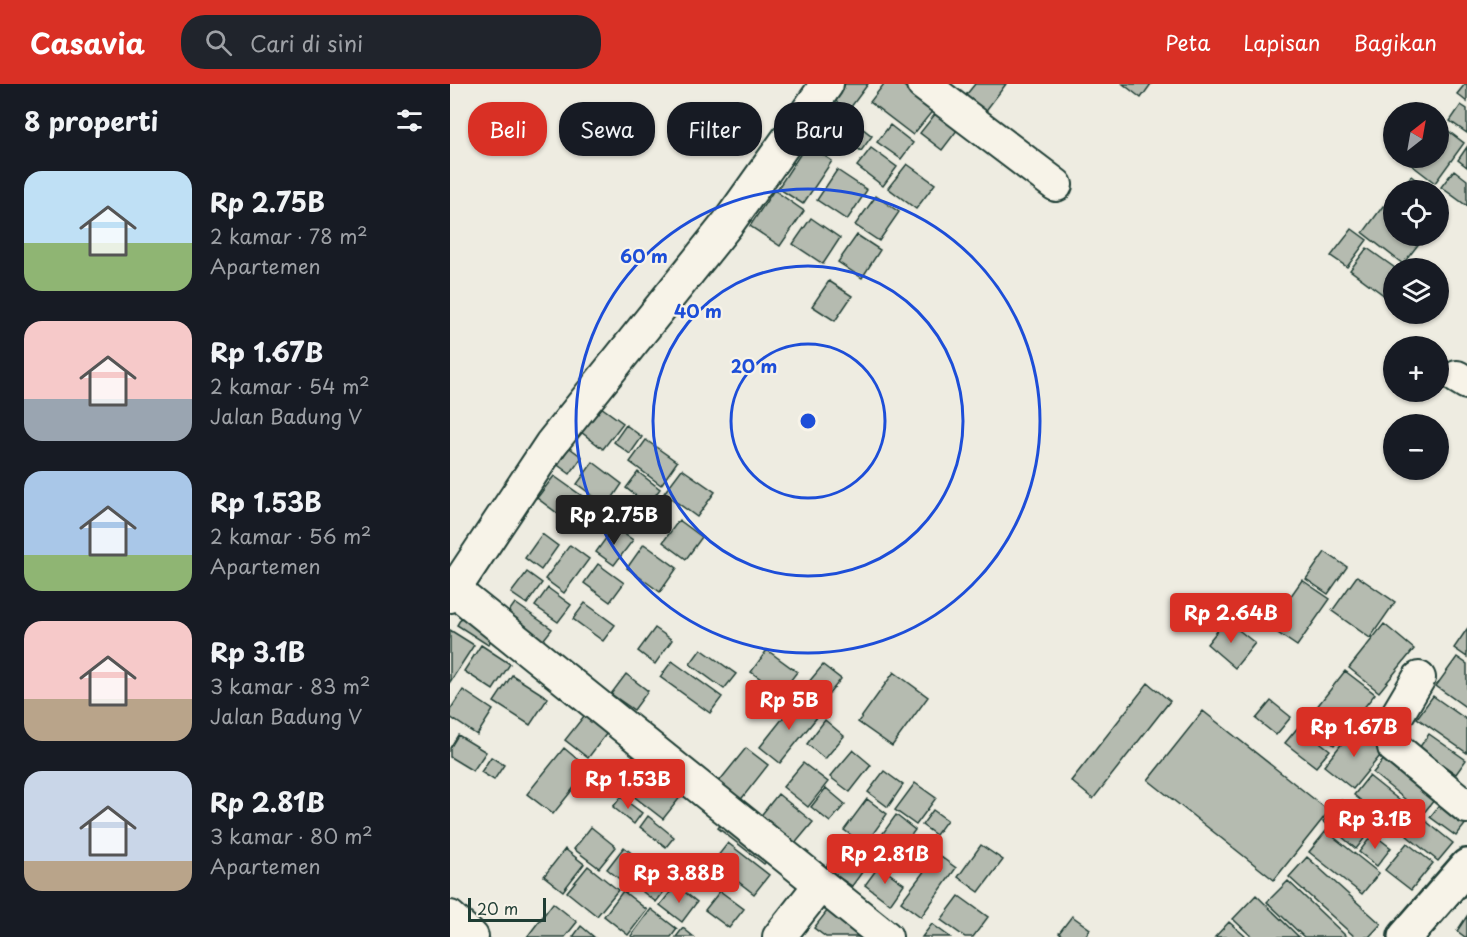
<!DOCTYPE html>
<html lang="id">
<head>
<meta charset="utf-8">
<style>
  :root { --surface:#171b24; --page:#20242c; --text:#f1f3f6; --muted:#9ea1a6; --accent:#d93025 }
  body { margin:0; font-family:"Playpen Sans",sans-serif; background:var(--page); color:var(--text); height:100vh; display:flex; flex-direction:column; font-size:22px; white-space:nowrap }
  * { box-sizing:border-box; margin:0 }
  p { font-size:20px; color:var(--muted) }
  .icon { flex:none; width:33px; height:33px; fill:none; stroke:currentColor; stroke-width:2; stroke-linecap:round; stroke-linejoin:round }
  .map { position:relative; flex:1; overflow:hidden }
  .panel { display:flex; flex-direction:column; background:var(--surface); width:450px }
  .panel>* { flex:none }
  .guide { position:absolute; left:18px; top:18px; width:570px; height:54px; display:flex; gap:12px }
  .needle { width:39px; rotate:31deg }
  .controls { position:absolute; left:933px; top:18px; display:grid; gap:12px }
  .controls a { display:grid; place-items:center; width:66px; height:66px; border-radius:50%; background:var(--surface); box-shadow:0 2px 4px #0004; font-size:30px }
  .scale { position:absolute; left:18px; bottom:15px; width:78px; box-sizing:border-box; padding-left:6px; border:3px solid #1f3d34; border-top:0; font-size:16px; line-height:21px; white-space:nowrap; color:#1f3d34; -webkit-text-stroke:4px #f7f3e8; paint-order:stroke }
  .price { position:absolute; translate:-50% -51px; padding:0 14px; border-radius:6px; background:var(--accent); color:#fff; font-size:20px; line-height:39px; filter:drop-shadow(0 2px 3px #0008) }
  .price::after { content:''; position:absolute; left:50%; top:36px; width:18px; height:14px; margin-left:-9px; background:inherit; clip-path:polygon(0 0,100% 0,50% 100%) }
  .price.on { background:#222; color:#fff }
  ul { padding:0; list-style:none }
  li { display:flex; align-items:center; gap:18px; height:150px; padding:0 24px }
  li span { display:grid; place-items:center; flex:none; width:168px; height:120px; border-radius:18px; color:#555 }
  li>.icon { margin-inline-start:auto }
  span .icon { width:72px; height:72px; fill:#fffc; stroke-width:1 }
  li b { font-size:26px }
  h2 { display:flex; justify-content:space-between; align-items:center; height:72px; padding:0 24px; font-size:26px }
  .pill { padding:0 21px; border-radius:24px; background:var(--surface); box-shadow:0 2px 4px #0004; font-size:21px; line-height:54px }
  .pill.on { background:var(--accent); color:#fff }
  header { display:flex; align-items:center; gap:36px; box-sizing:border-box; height:84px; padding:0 30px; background:var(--accent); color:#fff }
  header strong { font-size:28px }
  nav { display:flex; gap:33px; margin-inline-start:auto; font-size:21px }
  .search { width:420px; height:54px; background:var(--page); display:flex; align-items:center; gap:15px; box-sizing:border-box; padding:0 21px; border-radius:24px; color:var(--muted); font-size:22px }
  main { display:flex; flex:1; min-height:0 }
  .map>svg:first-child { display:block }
</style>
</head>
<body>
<header>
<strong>Casavia</strong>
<div class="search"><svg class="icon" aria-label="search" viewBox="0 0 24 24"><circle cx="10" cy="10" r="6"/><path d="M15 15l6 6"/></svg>Cari di sini</div>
<nav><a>Peta</a><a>Lapisan</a><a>Bagikan</a></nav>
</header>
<main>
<section class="panel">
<h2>8 properti<svg class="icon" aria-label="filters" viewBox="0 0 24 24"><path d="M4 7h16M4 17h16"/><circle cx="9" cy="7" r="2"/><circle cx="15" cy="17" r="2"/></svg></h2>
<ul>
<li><span style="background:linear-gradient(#bfe0f5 60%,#8fb573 0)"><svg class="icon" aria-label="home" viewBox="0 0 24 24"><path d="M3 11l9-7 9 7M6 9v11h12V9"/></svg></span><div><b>Rp 2.75B</b><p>2 kamar · 78 m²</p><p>Apartemen</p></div></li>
<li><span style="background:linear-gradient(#f6c9c9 65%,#9aa5b1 0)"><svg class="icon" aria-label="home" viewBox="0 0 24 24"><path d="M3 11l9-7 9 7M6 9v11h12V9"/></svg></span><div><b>Rp 1.67B</b><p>2 kamar · 54 m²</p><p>Jalan Badung V</p></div></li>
<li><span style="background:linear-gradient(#a9c7e8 70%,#8fb573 0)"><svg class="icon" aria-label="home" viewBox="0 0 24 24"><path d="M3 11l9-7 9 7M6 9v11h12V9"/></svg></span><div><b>Rp 1.53B</b><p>2 kamar · 56 m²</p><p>Apartemen</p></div></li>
<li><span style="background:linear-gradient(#f6c9c9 65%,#b9a48a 0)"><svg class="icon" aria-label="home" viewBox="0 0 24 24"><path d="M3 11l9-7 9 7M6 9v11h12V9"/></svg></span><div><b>Rp 3.1B</b><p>3 kamar · 83 m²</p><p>Jalan Badung V</p></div></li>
<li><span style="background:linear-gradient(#c9d6e8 75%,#b9a48a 0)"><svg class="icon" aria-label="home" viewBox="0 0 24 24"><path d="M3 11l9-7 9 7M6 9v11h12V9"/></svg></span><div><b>Rp 2.81B</b><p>3 kamar · 80 m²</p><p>Apartemen</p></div></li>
</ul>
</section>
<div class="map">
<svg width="1017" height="853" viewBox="0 0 1017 853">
  <rect width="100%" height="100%" fill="#eeece1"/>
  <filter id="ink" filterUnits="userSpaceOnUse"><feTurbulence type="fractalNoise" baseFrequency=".0167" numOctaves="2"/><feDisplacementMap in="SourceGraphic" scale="12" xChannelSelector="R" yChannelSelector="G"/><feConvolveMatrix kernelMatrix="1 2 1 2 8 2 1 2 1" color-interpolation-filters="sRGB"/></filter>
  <g filter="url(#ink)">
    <path fill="#b5bbb0" stroke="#1f3d34" stroke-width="1.5" d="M395,0h23l-20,27 -15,-12z
      M434,0h17l33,25 -21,26 -43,-33z
      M525,0h31l-28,37 -20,-16z
      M673,0h28l-10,14z
      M1015,0h2v18l-10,-8z
      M1011,21l6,4v24l-17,-12z
      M486,29l22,16 -16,21 -22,-17z
      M398,33l24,19 -11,15 -25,-19z
      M989,40l25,19 -29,40 -26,-20 5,-5h24z
      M440,41l23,18 -12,16 -24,-17z
      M357,60l25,17 -29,43 -25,-16z
      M1017,63v20l-9,-7z
      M421,64l26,19 -14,19 -26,-20z
      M457,80l28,20 -19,25 -28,-21z
      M387,86l30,20 -20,30 -30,-20z
      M1004,86l13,10v26l-26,-19z
      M961,92l19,14h-30z
      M324,106l30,21 -24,35 -30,-20z
      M426,112l23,16 -20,29 -24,-16z
      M988,113l9,6 -9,11z
      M933,122l11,8v22h28l2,1 -21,27 -40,-31z
      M361,134l29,20 -17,26 -30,-20z
      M902,145l15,11 -20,27 -16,-11z
      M407,151l23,15 -18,28 -24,-16z
      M917,164l28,20h-1v25l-5,6 -39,-29z
      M379,197l23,15 -17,25 -23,-15z
      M144,318l29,21 -20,26 -27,-21z
      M176,341l16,12 -12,17 -16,-12z
      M196,356l31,22 -16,23 -31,-23z
      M113,359l19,14 -12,17 -19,-14z
      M143,378l29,22 -15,22 -30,-22z
      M232,385l33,23 -18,25 -33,-24z
      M188,388l22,17 -12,16 -22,-17z
      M104,392l28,20 -17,23 -28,-21z
      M229,436l23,17 -16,22 -23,-17z
      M164,443l19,13 -19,25 -18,-13z
      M92,450l16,12 -17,24 -16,-12z
      M194,460l33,24 -17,24 -33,-24z
      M120,461l19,14 -25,34 -19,-14z
      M875,468l22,15 -19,27 -22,-15z
      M148,480l26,19 -14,19 -26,-19z
      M77,488l15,11 -15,21 -16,-11z
      M907,492l38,26 -25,36 -38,-27z
      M852,496l28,19 -33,47 -28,-19z
      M98,504l23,17 -13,17 -23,-16z
      M65,519l37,26 -11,14 -36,-26z
      M135,519l30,22 -12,16 -30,-22z
      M16,526l31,20 -9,15 -31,-20z
      M776,536l29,23 -20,25 -28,-24z
      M934,540l30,25 -35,43 -30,-24z
      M205,544l17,12 -17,24 -17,-13z
      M1017,545v28l-13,-9z
      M0,546l24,15 -24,37z
      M31,561l29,19 -17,26 -29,-19z
      M251,565l35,25 -12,15 -34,-25z
      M317,566l30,22 -16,21 -30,-21z
      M1007,573l10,7v44l-31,-22z
      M222,577l50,36 -12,16 -50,-36z
      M373,581l18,14 -20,25 -18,-15z
      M895,587l30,23 -41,51 -29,-23z
      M444,588l34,25 -36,49 -34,-24z
      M176,590l22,17 -14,19 -23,-16z
      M62,591l36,23 -18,27 -36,-23z
      M698,599l22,18 -77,98 -22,-18z
      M13,606l30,20 -16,25 -27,-18v-7z
      M983,612l34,24v33l-50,-35z
      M348,615l20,17 -38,47 -20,-16z
      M821,617l20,16 -15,18 -20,-16z
      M138,627l22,18 -22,29 -23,-18z
      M753,627l126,100 -55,69 -126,-100z
      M375,636l19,16 -19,23 -18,-15z
      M849,642l31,24 -14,17 -31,-24z
      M905,643l29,24 -31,38 -29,-23z
      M979,650l37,26 -10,14 -37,-26z
      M8,651l28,17 -13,19 -23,-14v-9z
      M114,664l25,21 -36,45 -26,-20z
      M296,664l22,17 -29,37 -22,-18z
      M403,666l18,15 -21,27 -20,-15z
      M938,670l50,41 -15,19 -50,-41z
      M41,673l13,8 -10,15 -13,-8z
      M353,679l25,19 -20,25 -25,-20z
      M195,683l37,28 -19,24 -36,-28z
      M434,687l19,14 -15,22 -20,-15z
      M919,692l45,36 -15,19 -45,-36z
      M465,699l21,15 -20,27 -21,-15z
      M376,704l19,16 -15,18 -19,-15z
      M328,710l35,28 -20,24 -34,-28z
      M171,713l21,16 -8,11 -21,-17z
      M995,714l22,17v7l-11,14 -26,-19z
      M417,715l20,15 -22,31 -21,-15z
      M891,716l14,11 -18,22 -14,-11z
      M912,725l16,12 -22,28 -15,-13z
      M483,726l14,10 -11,15 -14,-10z
      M446,731l19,15 -23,31 -19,-14z
      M198,732l26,21 -8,10 -26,-20z
      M277,732l47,37 -10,11 -46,-36z
      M972,734l31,25 -15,18 -31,-25z
      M141,743l25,20 -17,21 -25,-19z
      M876,747l53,42 -17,21 -53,-42z
      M923,750l18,14 -14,18 -18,-14z
      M278,759l41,32 -15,19 -41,-32z
      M957,759l26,20 -22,27 -26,-20z
      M531,761l22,15 -24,32 -21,-15z
      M391,762l27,18 -16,22 -27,-18z
      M174,763l26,21 -17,22 -26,-21z
      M115,765l19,15 -21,27 -19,-15z
      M487,770l19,14 -35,49 -20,-15z
      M857,773l74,67 -12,13h-14l-66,-60z
      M138,782l30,24 -21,26 -30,-24z
      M429,782l25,18 -14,20 -25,-19z
      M203,788l16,13 -13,17 -17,-13z
      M838,797l59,56h-43l-37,-35z
      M226,801l21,17 -15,20 -22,-17z
      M173,807l24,19 -19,25 -24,-19z
      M270,807l24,18 -15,19 -24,-18z
      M806,811l43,42h-47l-19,-18z
      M509,812l29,21 -15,20h-8l-24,-17z
      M103,819l24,19 -12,15h-38z
      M381,822l42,31h-47l-12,-9z
      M201,825l26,20 -6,8h-38l-2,-1z
      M622,832l18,13 -5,8h-21l-5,-4z
      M1017,832v21h-2l-8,-6z
      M779,838l17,15h-31z
      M482,840l18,13h-28z
      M131,842l13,11h-21z
      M233,844l11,9h-18z"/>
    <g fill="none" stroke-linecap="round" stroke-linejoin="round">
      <defs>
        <path id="minor" d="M473,0l133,101
          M1007,293l10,6
          M4,506l432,347
          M0,512l101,-152 177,-221 99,-139
          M969,594l-29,49 4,20 73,60
          M0,833l22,20
          M329,853l41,-52"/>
        <path id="major" d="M955,853l62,-71"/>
      </defs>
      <use href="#minor" stroke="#1f3d34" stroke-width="36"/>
      <use href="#major" stroke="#1f3d34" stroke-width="38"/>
      <use href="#minor" stroke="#f7f3e8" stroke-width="32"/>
      <use href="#major" stroke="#f7f3e8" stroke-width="33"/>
    </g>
  </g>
  <g fill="none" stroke="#1d4ed8" stroke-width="3">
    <circle cx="358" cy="337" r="77"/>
    <circle cx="358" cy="337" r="155"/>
    <circle cx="358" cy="337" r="232"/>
  </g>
  <circle cx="358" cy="337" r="9" fill="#1d4ed8" stroke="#f7f3e8" stroke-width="3"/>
  <g font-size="18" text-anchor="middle" font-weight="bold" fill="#1d4ed8" stroke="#f7f3e8" stroke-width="4.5" stroke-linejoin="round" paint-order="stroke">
    <text x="194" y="179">60 m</text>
    <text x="248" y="234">40 m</text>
    <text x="304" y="289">20 m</text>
  </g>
</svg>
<div class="controls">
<a><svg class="needle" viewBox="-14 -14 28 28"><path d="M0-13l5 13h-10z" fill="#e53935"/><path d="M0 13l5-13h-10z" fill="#9ea1a6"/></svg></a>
<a><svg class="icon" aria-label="locate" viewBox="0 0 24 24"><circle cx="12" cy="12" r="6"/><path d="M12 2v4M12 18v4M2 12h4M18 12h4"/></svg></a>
<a><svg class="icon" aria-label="layers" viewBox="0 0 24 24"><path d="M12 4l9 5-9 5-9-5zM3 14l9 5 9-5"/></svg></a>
<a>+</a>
<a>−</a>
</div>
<div class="scale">20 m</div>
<b class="price on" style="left:164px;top:462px">Rp 2.75B</b>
<b class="price" style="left:781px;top:560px">Rp 2.64B</b>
<b class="price" style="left:339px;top:647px">Rp 5B</b>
<b class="price" style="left:904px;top:674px">Rp 1.67B</b>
<b class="price" style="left:178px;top:726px">Rp 1.53B</b>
<b class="price" style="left:925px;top:766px">Rp 3.1B</b>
<b class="price" style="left:435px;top:801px">Rp 2.81B</b>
<b class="price" style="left:229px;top:820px">Rp 3.88B</b>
<div class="guide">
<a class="pill on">Beli</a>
<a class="pill">Sewa</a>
<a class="pill">Filter</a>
<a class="pill">Baru</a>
</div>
</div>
</main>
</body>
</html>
